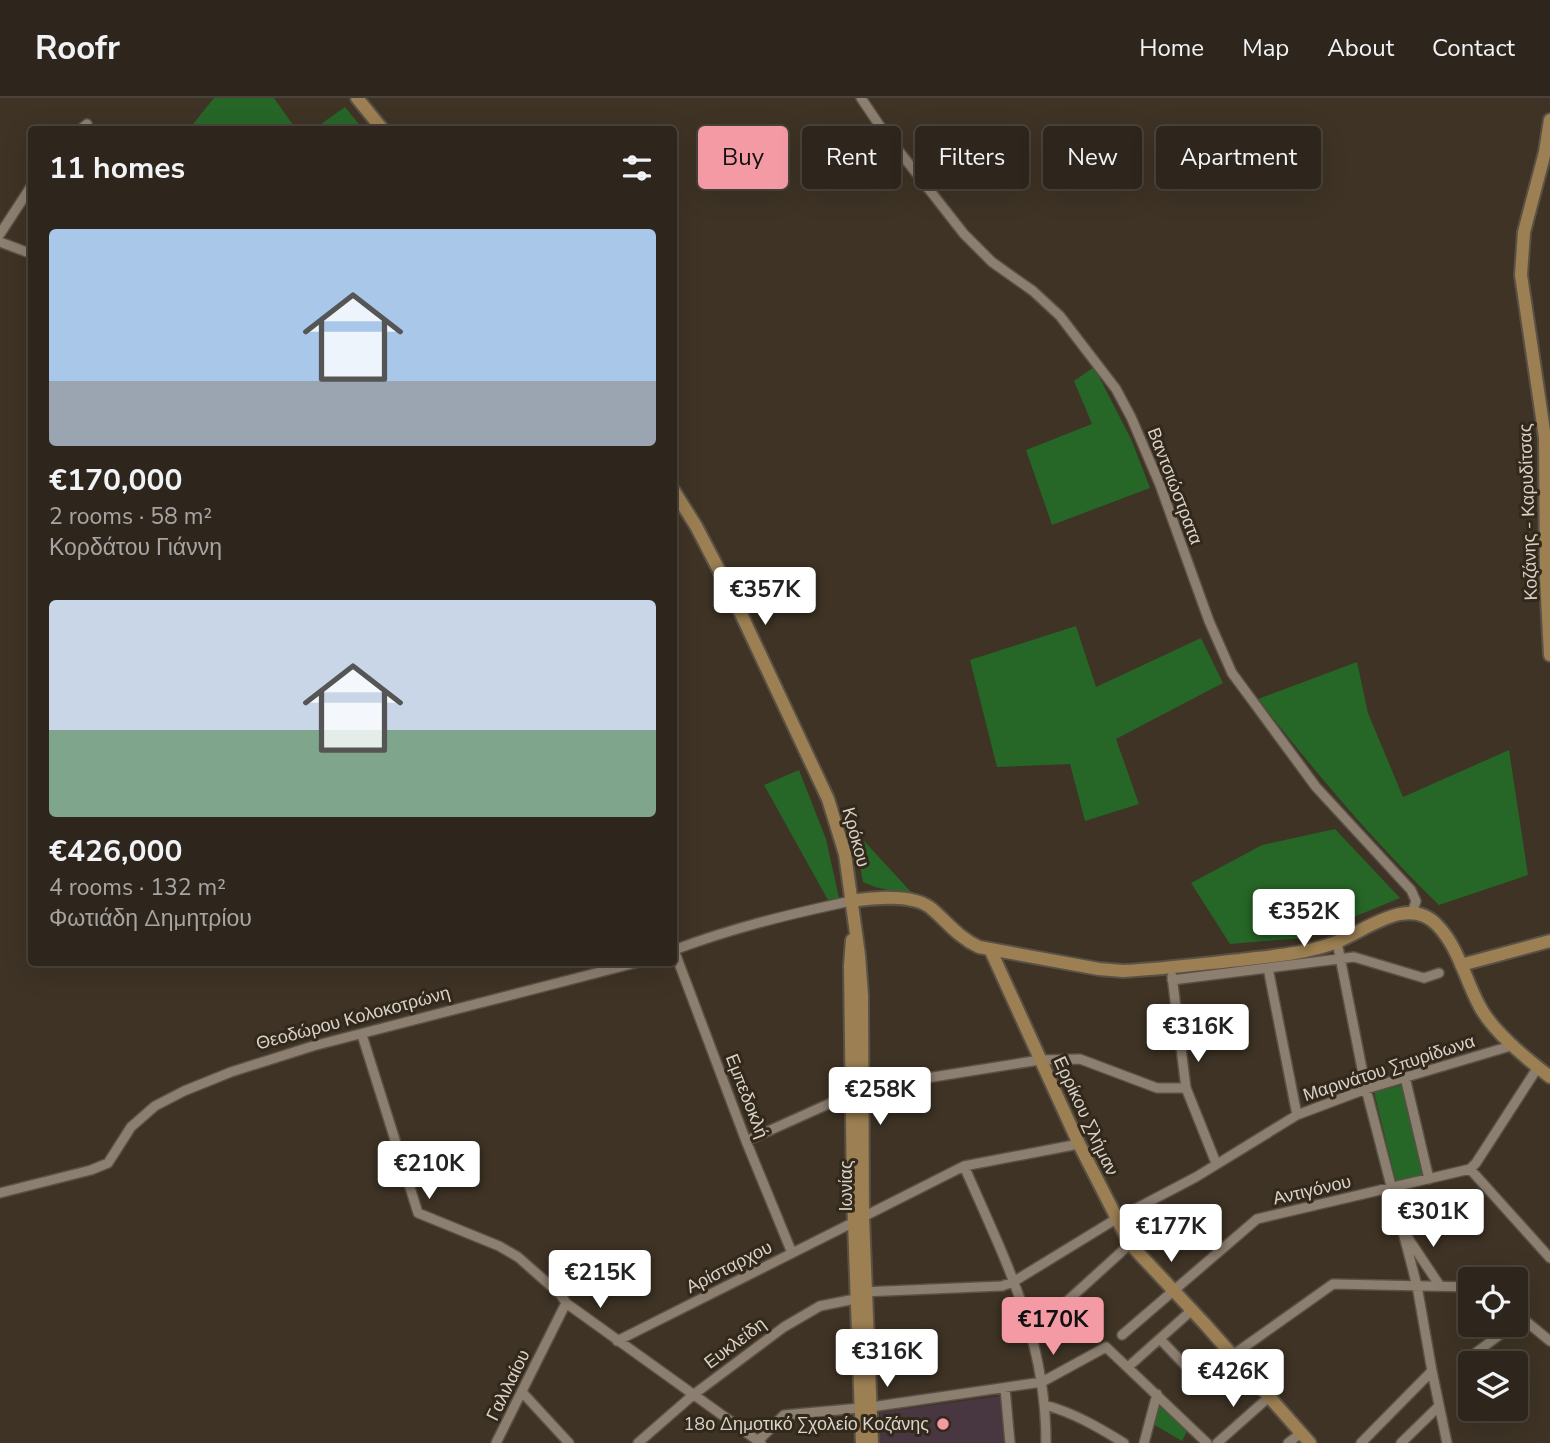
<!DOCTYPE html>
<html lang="en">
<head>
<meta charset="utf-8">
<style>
  :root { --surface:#2e261c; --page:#362e25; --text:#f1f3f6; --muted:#a7a5a3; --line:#49433b; --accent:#f49aa4 }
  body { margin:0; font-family:"Nunito Sans",sans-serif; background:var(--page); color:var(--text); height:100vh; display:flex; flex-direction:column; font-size:26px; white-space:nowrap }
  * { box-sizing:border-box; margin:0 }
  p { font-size:23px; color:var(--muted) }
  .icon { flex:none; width:38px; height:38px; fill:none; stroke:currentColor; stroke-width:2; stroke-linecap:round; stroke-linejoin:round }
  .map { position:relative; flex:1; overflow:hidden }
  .panel { position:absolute; left:28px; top:28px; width:649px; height:840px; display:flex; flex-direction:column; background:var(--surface); border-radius:7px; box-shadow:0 7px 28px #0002,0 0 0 2px var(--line) }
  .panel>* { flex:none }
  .guide { position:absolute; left:698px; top:28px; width:665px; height:63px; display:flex; gap:14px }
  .buttons { position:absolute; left:1458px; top:1169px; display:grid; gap:14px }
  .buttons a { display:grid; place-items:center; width:70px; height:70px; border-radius:7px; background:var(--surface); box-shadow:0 7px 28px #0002,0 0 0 2px var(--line); font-size:35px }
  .price { position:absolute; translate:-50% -60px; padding:0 16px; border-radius:7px; background:#fff; color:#222; font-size:23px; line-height:46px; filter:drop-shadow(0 2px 4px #0008) }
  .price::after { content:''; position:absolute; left:50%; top:42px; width:21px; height:16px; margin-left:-10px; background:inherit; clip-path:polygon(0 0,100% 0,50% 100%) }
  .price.selected { background:var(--accent); color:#111 }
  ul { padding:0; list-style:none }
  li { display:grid; align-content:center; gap:14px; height:371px; padding:0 21px }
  li span { display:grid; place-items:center; height:217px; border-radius:7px; color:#555 }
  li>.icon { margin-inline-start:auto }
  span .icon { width:126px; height:126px; fill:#fffc; stroke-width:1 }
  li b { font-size:30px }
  h2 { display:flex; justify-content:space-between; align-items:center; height:84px; padding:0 21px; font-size:30px }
  .tag { padding:0 24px; border-radius:7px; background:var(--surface); box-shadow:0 7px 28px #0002,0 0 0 2px var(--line); font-size:24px; line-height:63px }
  .tag.selected { background:var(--accent); color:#111 }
  header { display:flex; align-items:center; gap:42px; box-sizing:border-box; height:98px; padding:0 35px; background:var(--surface); border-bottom:2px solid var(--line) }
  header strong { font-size:33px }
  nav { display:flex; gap:38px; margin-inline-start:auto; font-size:24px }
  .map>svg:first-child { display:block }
</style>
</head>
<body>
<header>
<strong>Roofr</strong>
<nav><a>Home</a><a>Map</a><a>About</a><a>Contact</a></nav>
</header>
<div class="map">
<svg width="1550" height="1345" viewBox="0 0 1550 1345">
  <rect width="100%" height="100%" fill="#3e3325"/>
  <path fill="#483641" d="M1002,1298l4,47h-126v-31z"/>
  <path fill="#266627" d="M214,0h60l22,31h-107z
    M345,9l18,22h-49z
    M1094,269l37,72 19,49 -98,37 -26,-75 66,-26 -18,-43z
    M1076,528l20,61 105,-49 22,45 -107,56 23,65 -54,17 -15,-57 -73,3 -27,-107z
    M1357,564l11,51 35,84 106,-47 19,125 -89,30c-66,-64 -125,-134 -181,-206z
    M799,672l27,69 13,59 -11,2 -64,-115z
    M853,731l59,64 -2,2 -35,-8 -12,-5z
    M1335,731l65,69 -97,40 -73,6 -39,-61 71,-38z
    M1403,987l21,90 -28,7 -22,-90z
    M1160,1306l27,27 -5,10 -29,-17z"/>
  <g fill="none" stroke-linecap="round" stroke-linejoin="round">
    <defs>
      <path id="street" d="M861,0l23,34 80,102 28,28 41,29 27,25 56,73 15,28 29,68 49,136 23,52 84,114 95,103 5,11 -4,12
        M80,32l7,-6
        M0,136l32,-49
        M0,144l32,12
        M1337,844l29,147 51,197 15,85 15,72
        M674,852l72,191 46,112
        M674,852c58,-22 116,-36 177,-49
        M1268,870l29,147
        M1172,878l14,112 30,75
        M1172,882l182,-23 70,21 15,-5
        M362,937l56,178 81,33 19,11 43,38 5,8 195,140
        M1405,979l24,102
        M746,1043l118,-53 176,-28 40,-1 77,29h29
        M964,1068c41,94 82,171 82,277
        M1470,1071l80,89
        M0,1095l91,-23 17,-7 23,-36 24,-21 29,-15 47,-19 82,-26 326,-84
        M863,1119l101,-51 115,-22
        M1406,1137l34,51
        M862,1194l140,-6 11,-4 103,-63 80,-42 101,-62 69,-26 148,-44
        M1516,1215l34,28
        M1032,1235l98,-89
        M1122,1237l135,-116 213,-50 6,-6 62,-96
        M1160,1241l40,42 6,2 27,-28 100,-71 137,3
        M617,1243l237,-119
        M1474,1256l39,-29
        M1128,1269l64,-57
        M1005,1290l5,55
        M522,1294l47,51
        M1045,1307c29,8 53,22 79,38
        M758,1343l26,-26 87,-8 171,-25 64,-35 101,96
        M496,1345l70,-140
        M638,1345l55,-48 91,-68 36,-21 30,-6h11
        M1144,1345l13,-49
        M1217,1345l52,-46
        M1288,1345l13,-10
        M1361,1345l71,-72
        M1401,1345l38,-37"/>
      <path id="secondary" d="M357,0l26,32
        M1550,22l-5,32 -21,80 -3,43 24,163 1,140 4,77
        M674,393l22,35 39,75 93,198 17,55 14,101 3,41 1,221 9,226
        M851,803c22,-3 63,-8 81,8 15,13 27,29 47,38l120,22 24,2c39,-2 78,-7 117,-11 32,-4 64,-6 94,-17 30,-11 74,-49 103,-18 21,21 28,54 42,80 13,26 48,54 71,72
        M852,842l-2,26 3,228 9,249
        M990,851l89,195 51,100 74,79 106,120
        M1461,867l89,-24"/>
    </defs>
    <use href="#street" stroke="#5a5146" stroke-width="12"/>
    <use href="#secondary" stroke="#5a5146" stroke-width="16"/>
    <use href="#street" stroke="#8c7f70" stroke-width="9"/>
    <use href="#secondary" stroke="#9c7f52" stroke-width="12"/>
  </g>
  <circle fill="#f49aa4" stroke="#33291b" stroke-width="2.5" cx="943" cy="1326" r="7"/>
  <g text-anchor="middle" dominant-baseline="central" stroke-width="6" stroke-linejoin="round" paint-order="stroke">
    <g font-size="18" fill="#d9d2ca" stroke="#33291b">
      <text transform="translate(1175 388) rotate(69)">Βαντσιώστρατα</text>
      <text transform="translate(1528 414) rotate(-92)">Κοζάνης - Καρυδίτσας</text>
      <text transform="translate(856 739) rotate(75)">Κρόκου</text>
      <text transform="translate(353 920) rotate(-15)">Θεοδώρου Κολοκοτρώνη</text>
      <text transform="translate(1389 970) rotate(-18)">Μαρινάτου Σπυρίδωνα</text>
      <text transform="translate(747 998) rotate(69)">Εμπεδοκλή</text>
      <text transform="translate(1086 1018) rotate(65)">Ερρίκου Σλήμαν</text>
      <text transform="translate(846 1088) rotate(-90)">Ιωνίας</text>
      <text transform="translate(1312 1092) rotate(-13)">Αντιγόνου</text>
      <text transform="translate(729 1169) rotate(-27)">Αρίσταρχου</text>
      <text transform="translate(735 1245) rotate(-37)">Ευκλείδη</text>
      <text transform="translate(508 1287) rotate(-64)">Γαλιλαίου</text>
    </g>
    <g font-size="18" fill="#d9d2ca" stroke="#33291b" text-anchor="end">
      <text x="929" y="1326">18ο Δημοτικό Σχολείο Κοζάνης</text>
    </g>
  </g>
</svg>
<div class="buttons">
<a><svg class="icon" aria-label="locate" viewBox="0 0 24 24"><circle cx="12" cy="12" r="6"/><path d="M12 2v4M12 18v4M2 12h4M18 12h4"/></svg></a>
<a><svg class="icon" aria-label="layers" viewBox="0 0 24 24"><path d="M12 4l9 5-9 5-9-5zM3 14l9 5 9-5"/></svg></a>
</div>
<b class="price" style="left:765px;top:529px">€357K</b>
<b class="price" style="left:1304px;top:851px">€352K</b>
<b class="price" style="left:1198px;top:966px">€316K</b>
<b class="price" style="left:880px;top:1029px">€258K</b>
<b class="price" style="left:429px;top:1103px">€210K</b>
<b class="price" style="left:1433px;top:1151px">€301K</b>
<b class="price" style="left:1171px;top:1166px">€177K</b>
<b class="price" style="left:600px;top:1212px">€215K</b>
<b class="price selected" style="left:1053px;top:1259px">€170K</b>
<b class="price" style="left:887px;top:1291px">€316K</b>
<b class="price" style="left:1233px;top:1311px">€426K</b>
<div class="guide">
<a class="tag selected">Buy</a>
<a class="tag">Rent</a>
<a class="tag">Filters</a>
<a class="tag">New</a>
<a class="tag">Apartment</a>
</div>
<section class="panel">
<h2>11 homes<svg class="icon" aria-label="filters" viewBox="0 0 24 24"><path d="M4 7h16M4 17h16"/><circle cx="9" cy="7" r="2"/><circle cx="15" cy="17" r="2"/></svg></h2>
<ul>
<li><span style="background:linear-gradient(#a9c7e8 70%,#9aa5b1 0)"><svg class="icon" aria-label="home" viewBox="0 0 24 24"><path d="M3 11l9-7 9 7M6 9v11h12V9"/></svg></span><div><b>€170,000</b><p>2 rooms · 58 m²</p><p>Κορδάτου Γιάννη</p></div></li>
<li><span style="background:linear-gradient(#c9d6e8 60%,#7fa58c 0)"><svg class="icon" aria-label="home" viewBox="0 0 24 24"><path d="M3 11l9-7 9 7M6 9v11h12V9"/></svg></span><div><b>€426,000</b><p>4 rooms · 132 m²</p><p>Φωτιάδη Δημητρίου</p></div></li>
</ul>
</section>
</div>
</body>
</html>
